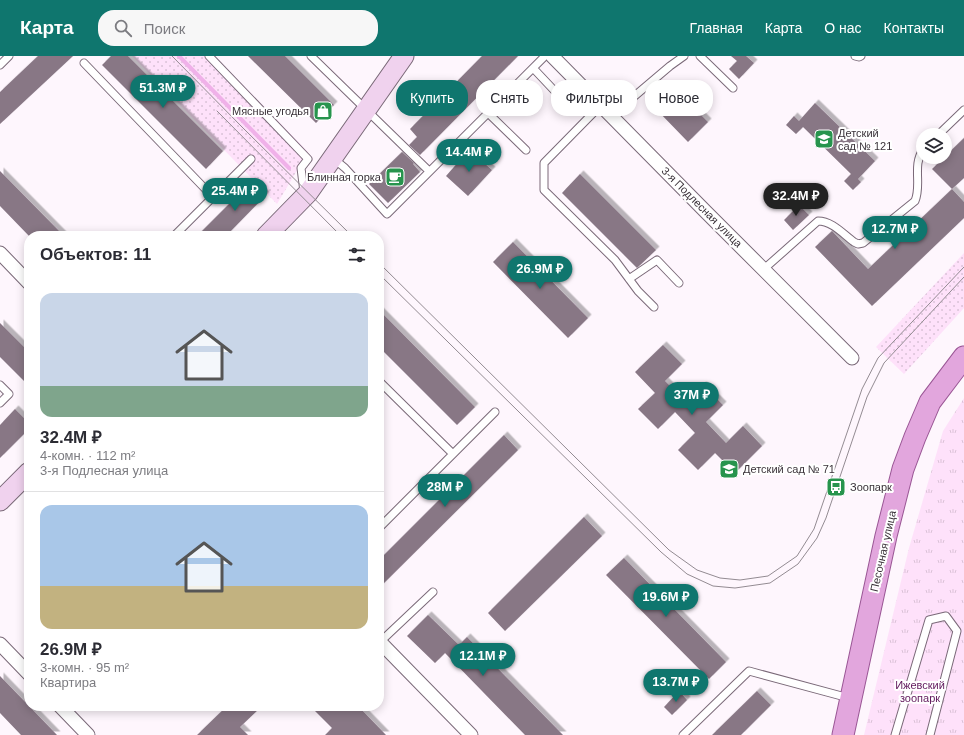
<!DOCTYPE html>
<html lang="ru">
<head>
<meta charset="utf-8">
<style>
  :root { --surface:#fff; --page:#f7f7f7; --text:#2b2b33; --muted:#7c7c81; --line:#e1e1e2; --accent:#0f766e }
  body { margin:0; font-family:Helvetica,sans-serif; background:var(--page); color:var(--text); height:100vh; display:flex; flex-direction:column; font-size:15px; white-space:nowrap }
  * { box-sizing:border-box; margin:0 }
  p { font-size:13px; color:var(--muted) }
  .icon { flex:none; width:22px; height:22px; fill:none; stroke:currentColor; stroke-width:2; stroke-linecap:round; stroke-linejoin:round }
  .map { position:relative; flex:1; overflow:hidden }
  .panel { position:absolute; left:24px; top:175px; width:360px; height:480px; display:flex; flex-direction:column; background:var(--surface); border-radius:16px; box-shadow:0 2px 10px #0003 }
  .panel>* { flex:none }
  .hud { position:absolute; left:396px; top:24px; width:380px; height:36px; display:flex; gap:8px }
  .tools { position:absolute; left:916px; top:72px; display:grid; gap:8px }
  .tools a { display:grid; place-items:center; width:36px; height:36px; border-radius:50%; background:var(--surface); box-shadow:0 2px 10px #0003; font-size:20px }
  .price { position:absolute; translate:-50% -34px; padding:0 9px; border-radius:14px; background:var(--accent); color:#fff; font-size:13px; line-height:26px; filter:drop-shadow(0 1px 2px #0008) }
  .price::after { content:''; position:absolute; left:50%; top:24px; width:12px; height:9px; margin-left:-6px; background:inherit; clip-path:polygon(0 0,100% 0,50% 100%) }
  .price.on { background:#222; color:#fff }
  ul { padding:0; list-style:none }
  li { display:grid; align-content:center; gap:8px; height:212px; padding:0 16px }
  li+li { border-top:1px solid var(--line) }
  li span { display:grid; place-items:center; height:124px; border-radius:12px; color:#555 }
  li>.icon { margin-inline-start:auto }
  span .icon { width:72px; height:72px; fill:#fffc; stroke-width:1 }
  li b { font-size:17px }
  h2 { display:flex; justify-content:space-between; align-items:center; height:48px; padding:0 16px; font-size:17px }
  .tag { padding:0 14px; border-radius:16px; background:var(--surface); box-shadow:0 2px 10px #0003; font-size:14px; line-height:36px }
  .tag.on { background:var(--accent); color:#fff }
  header { display:flex; align-items:center; gap:24px; box-sizing:border-box; height:56px; padding:0 20px; background:var(--accent); color:#fff }
  header strong { font-size:19px }
  nav { display:flex; gap:22px; margin-inline-start:auto; font-size:14px }
  .search { width:280px; height:36px; background:var(--page); display:flex; align-items:center; gap:10px; box-sizing:border-box; padding:0 14px; border-radius:16px; color:var(--muted); font-size:15px }
  .map>svg:first-child { display:block }
</style>
</head>
<body>
<header>
<strong>Карта</strong>
<div class="search"><svg class="icon" aria-label="search" viewBox="0 0 24 24"><circle cx="10" cy="10" r="6"/><path d="M15 15l6 6"/></svg>Поиск</div>
<nav><a>Главная</a><a>Карта</a><a>О нас</a><a>Контакты</a></nav>
</header>
<div class="map">
<svg width="964" height="679" viewBox="0 0 964 679">
  <defs>
    <pattern id="grass-dots" width="8" height="8" patternUnits="userSpaceOnUse"><rect width="8" height="8" fill="#fee1fa"/><path d="M2 2h.1M6 6h.1" fill="none" stroke="#dac2d7" stroke-width="1.8" stroke-linecap="round"/></pattern>
    <pattern id="park-tufts" width="24" height="20" patternUnits="userSpaceOnUse"><rect width="24" height="20" fill="#fee1fa"/><path d="M3 7l-1-3M5 7V3M7 7l1-3M15 17l-1-3M17 17v-4M19 17l1-3" fill="none" stroke="#dac2d7"/></pattern>
    <filter id="shadow"><feDropShadow dx="3.5" dy="-3.5" stdDeviation="0" flood-color="#0004"/></filter>
  </defs>
  <rect width="100%" height="100%" fill="#fef6fd"/>
  <path fill="url(#grass-dots)" d="M132,0h83l93,96 -31,52z
    M964,197v55l-60,66 -28,-27z"/>
  <path fill="url(#park-tufts)" d="M964,342v337h-100l45,-187 34,-117z"/>
  <g fill="none" stroke-linecap="round" stroke-linejoin="round">
    <path stroke="#f0b1e9" stroke-width="4" d="M179,0l110,112"/>
  </g>
  <path fill="#887785" filter="url(#shadow)" d="M38,0h35l-73,68v-32z
    M111,0h17l95,95 -17,18 -104,-104z
    M248,0h37l49,49 -18,18z
    M482,0h36l-98,99 -11,-10 8,-8 -7,-8z
    M731,0h15l8,7 -15,16 -10,-10 8,-8z
    M671,29l37,37 -20,20 -32,-33 2,-2 -5,-4z
    M815,47l60,58 -17,18 3,3 -8,8 -9,-9 7,-7 -48,-47 -7,7 -10,-9 8,-9 5,5z
    M964,82v40l-12,11 -20,-20z
    M469,94l23,20 -24,26 -22,-20z
    M402,96l12,11 -1,1 7,8 -32,31 -19,-19z
    M0,115l64,65h-35l-29,-30z
    M580,118l76,76 -19,18 -75,-75z
    M252,125l14,14 -40,41h-29z
    M952,133l12,13v16l-92,88 -57,-59 17,-16 36,38z
    M799,149l10,10 -16,15 -9,-10z
    M513,186l75,76 -20,20 -75,-76z
    M379,254l96,97 -18,18 -78,-78z
    M0,267l29,29v34l-29,-29z
    M663,289l19,19 -17,17 21,21 17,-17 20,20 -17,17 20,21 17,-17 19,20 -27,27 -20,-20 -17,17 -20,-20 17,-17 -20,-21 -17,17 -20,-20 17,-16 -20,-21z
    M15,353l14,14v6l-29,29v-33z
    M504,379l14,15 -139,138v-28z
    M584,461l18,19 -97,95 -17,-18z
    M624,502l102,104 -17,17 -103,-104z
    M428,559l31,30 8,-8 96,98h-38l-80,-82 -10,10 -28,-27z
    M0,620l29,30 28,29h-36l-21,-22z
    M679,635l8,9 -15,15 -8,-8z
    M757,635l14,14 -30,30h-29z
    M227,650h35l-22,21 8,8h-51z
    M310,650h48l28,29h-61l7,-7z"/>
  <g fill="none" stroke-linecap="round" stroke-linejoin="round">
    <defs>
      <path id="lane" d="M209,0l99,103 -7,9 3,24
        M311,0l118,115
        M700,0l33,32
        M855,0l4,1 2,-1
        M84,7l129,134 -39,39
        M0,9l9,-9
        M533,12l33,35
        M601,49l-57,58v27l71,70 23,31 16,16
        M488,57l38,37
        M611,60l59,-50 14,-10
        M938,79l26,-25
        M334,103l11,9 42,46 158,-158
        M213,141l38,-38
        M764,213l54,-48c14,0 25,13 36,21l4,2 5,-1 52,-42c7,-16 -3,-36 8,-51
        M629,223l28,-19 22,23
        M379,325l74,73
        M0,329l9,9 -9,9
        M379,472l116,-116
        M380,586l53,-50
        M683,679l66,-64 100,27
        M895,679l34,-115 17,-4 11,15 -27,104"/>
      <path id="street" d="M552,0l154,156 146,146
        M0,197l29,30
        M379,585l92,94
        M0,588l29,30
        M60,650l28,29"/>
      <path id="secondary" d="M266,180l42,-43 96,-137
        M0,445l29,-29"/>
      <path id="primary" d="M843,679l43,-199 17,-67 12,-32 15,-35 34,-45"/>
    </defs>
    <use href="#lane" stroke="#7a6978" stroke-width="9"/>
    <use href="#street" stroke="#7a6978" stroke-width="15"/>
    <use href="#secondary" stroke="#7a6978" stroke-width="21"/>
    <use href="#primary" stroke="#9a5695" stroke-width="23"/>
    <use href="#lane" stroke="#fff" stroke-width="7"/>
    <use href="#street" stroke="#fff" stroke-width="13"/>
    <use href="#secondary" stroke="#f0d2ee" stroke-width="19"/>
    <use href="#primary" stroke="#e2a6dd" stroke-width="21"/>
    <path stroke="#938b92" stroke-width="1" d="M172,0l71,72 109,108
      M217,55l124,125
      M379,207l290,287 28,20 23,8 20,2 28,-4 29,-20 17,-27 48,-140 16,-31 86,-91
      M379,218l282,278 26,22 26,12 22,2 35,-5 28,-19 19,-26 9,-20 41,-121 17,-34 80,-86"/>
  </g>
  <defs>
    <symbol id="shop-square" viewBox="-11 -11 22 22"><rect x="-9" y="-9" width="18" height="18" rx="4" fill="#27944d" stroke="#fff"/><path d="M-5-2.5h2.3a2.7 3.5 0 0 1 5.4 0H5L5.5 6h-11ZM-1.5-2.5h3a1.5 2.3 0 0 0-3 0Z" fill="#fff"/></symbol>
    <symbol id="school-square" viewBox="-11 -11 22 22"><rect x="-9" y="-9" width="18" height="18" rx="4" fill="#27944d" stroke="#fff"/><path d="M0-5L7-2L0 1L-7-2ZM-4 1L0 2.5L4 1V4Q0 6-4 4Z" fill="#fff"/></symbol>
    <symbol id="cafe-square" viewBox="-11 -11 22 22"><rect x="-9" y="-9" width="18" height="18" rx="4" fill="#27944d" stroke="#fff"/><path d="M-5.5-4.5H6V0H3Q3 3.5 0 3.5H-2.5Q-5.5 3.5-5.5 0ZM3-3.2v2h1.7v-2ZM-6 4.5H4V6H-6Z" fill="#fff"/></symbol>
    <symbol id="bus-square" viewBox="-11 -11 22 22"><rect x="-9" y="-9" width="18" height="18" rx="4" fill="#27944d" stroke="#fff"/><path d="M-5-6H5V4H4V6H2V4H-2V6H-4V4H-5ZM-3.5-4V0h7V-4ZM-3.5 1.2v1.5H-2V1.2ZM2 1.2v1.5H3.5V1.2Z" fill="#fff"/></symbol>
  </defs>
  <g fill-rule="evenodd">
    <use href="#shop-square" x="312" y="44" width="22" height="22"/>
    <use href="#school-square" x="813" y="72" width="22" height="22"/>
    <use href="#cafe-square" x="384" y="110" width="22" height="22"/>
    <use href="#school-square" x="718" y="402" width="22" height="22"/>
    <use href="#bus-square" x="825" y="420" width="22" height="22"/>
  </g>
  <g text-anchor="middle" dominant-baseline="central" stroke-width="4" stroke-linejoin="round" paint-order="stroke">
    <g font-size="11" fill="#3a3239" stroke="#fff" text-anchor="start">
      <text x="309" y="55" text-anchor="end">Мясные угодья</text>
      <text x="838" y="77">Детский<tspan x="838" dy="13">сад № 121</tspan></text>
      <text x="381" y="121" text-anchor="end">Блинная горка</text>
      <text x="743" y="413">Детский сад № 71</text>
      <text x="850" y="431">Зоопарк</text>
    </g>
    <g font-size="11" fill="#3a3239" stroke="#fff">
      <text transform="translate(702 151) rotate(45)">3-я Подлесная улица</text>
      <text transform="translate(883 495) rotate(-77)">Песочная улица</text>
    </g>
    <g font-size="11" fill="#60185c" stroke="#fff">
      <text x="920" y="629">Ижевский<tspan x="920" dy="13">зоопарк</tspan></text>
    </g>
  </g>
</svg>
<div class="tools">
<a><svg class="icon" aria-label="layers" viewBox="0 0 24 24"><path d="M12 4l9 5-9 5-9-5zM3 14l9 5 9-5"/></svg></a>
</div>
<b class="price" style="left:163px;top:53px">51.3M ₽</b>
<b class="price" style="left:469px;top:117px">14.4M ₽</b>
<b class="price" style="left:235px;top:156px">25.4M ₽</b>
<b class="price on" style="left:796px;top:161px">32.4M ₽</b>
<b class="price" style="left:895px;top:194px">12.7M ₽</b>
<b class="price" style="left:540px;top:234px">26.9M ₽</b>
<b class="price" style="left:692px;top:360px">37M ₽</b>
<b class="price" style="left:445px;top:452px">28M ₽</b>
<b class="price" style="left:666px;top:562px">19.6M ₽</b>
<b class="price" style="left:483px;top:621px">12.1M ₽</b>
<b class="price" style="left:676px;top:647px">13.7M ₽</b>
<div class="hud">
<a class="tag on">Купить</a>
<a class="tag">Снять</a>
<a class="tag">Фильтры</a>
<a class="tag">Новое</a>
</div>
<section class="panel">
<h2>Объектов: 11<svg class="icon" aria-label="filters" viewBox="0 0 24 24"><path d="M4 7h16M4 17h16"/><circle cx="9" cy="7" r="2"/><circle cx="15" cy="17" r="2"/></svg></h2>
<ul>
<li><span style="background:linear-gradient(#c9d6e8 75%,#7fa58c 0)"><svg class="icon" aria-label="home" viewBox="0 0 24 24"><path d="M3 11l9-7 9 7M6 9v11h12V9"/></svg></span><div><b>32.4M ₽</b><p>4-комн. · 112 m²</p><p>3-я Подлесная улица</p></div></li>
<li><span style="background:linear-gradient(#a9c7e8 65%,#c2b280 0)"><svg class="icon" aria-label="home" viewBox="0 0 24 24"><path d="M3 11l9-7 9 7M6 9v11h12V9"/></svg></span><div><b>26.9M ₽</b><p>3-комн. · 95 m²</p><p>Квартира</p></div></li>
</ul>
</section>
</div>
</body>
</html>
